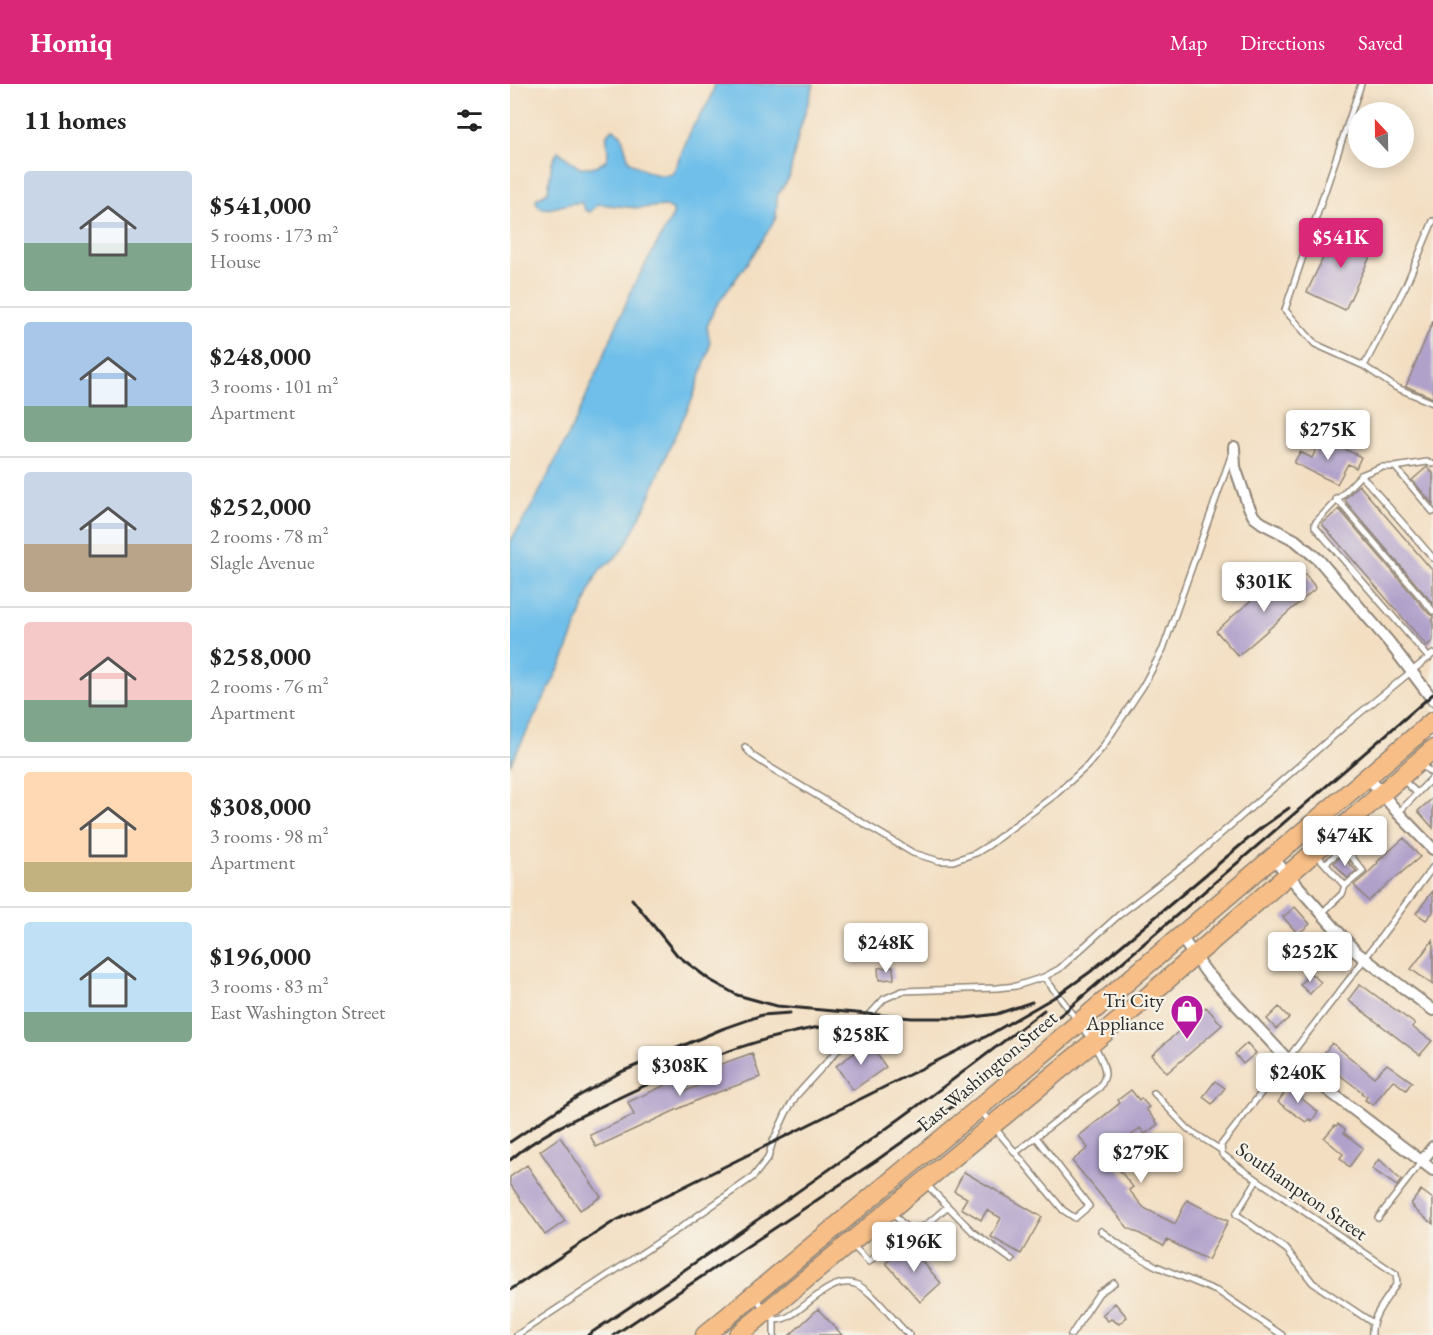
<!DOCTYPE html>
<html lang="en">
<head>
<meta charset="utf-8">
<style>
  :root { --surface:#fff; --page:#f2f2f2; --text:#222; --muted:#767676; --line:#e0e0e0; --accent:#db2777 }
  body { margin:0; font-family:"EB Garamond",serif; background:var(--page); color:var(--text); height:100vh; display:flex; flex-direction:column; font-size:22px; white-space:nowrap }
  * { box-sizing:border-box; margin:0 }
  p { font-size:20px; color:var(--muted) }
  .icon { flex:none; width:33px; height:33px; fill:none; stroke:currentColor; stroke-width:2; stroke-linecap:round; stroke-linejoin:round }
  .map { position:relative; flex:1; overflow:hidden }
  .drawer { display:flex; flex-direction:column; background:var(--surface); width:510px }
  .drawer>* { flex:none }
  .needle { width:39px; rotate:338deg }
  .controls { position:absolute; left:838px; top:18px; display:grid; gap:12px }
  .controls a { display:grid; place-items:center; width:66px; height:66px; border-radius:50%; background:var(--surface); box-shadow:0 3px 15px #0003; font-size:30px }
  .price { position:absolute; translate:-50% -51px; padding:0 14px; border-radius:6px; background:#fff; color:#222; font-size:20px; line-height:39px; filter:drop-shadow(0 2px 3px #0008) }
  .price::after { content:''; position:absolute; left:50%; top:36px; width:18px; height:14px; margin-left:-9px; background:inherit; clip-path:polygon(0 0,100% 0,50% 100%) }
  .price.current { background:var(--accent); color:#fff }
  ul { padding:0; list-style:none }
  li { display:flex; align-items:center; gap:18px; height:150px; padding:0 24px }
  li+li { border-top:2px solid var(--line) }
  li span { display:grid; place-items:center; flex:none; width:168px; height:120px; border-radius:6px; color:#555 }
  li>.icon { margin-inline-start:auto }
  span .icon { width:72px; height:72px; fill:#fffc; stroke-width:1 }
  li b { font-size:26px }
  h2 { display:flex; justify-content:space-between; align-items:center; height:72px; padding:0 24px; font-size:26px }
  header { display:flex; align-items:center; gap:36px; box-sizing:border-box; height:84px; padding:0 30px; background:var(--accent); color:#fff }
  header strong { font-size:28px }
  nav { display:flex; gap:33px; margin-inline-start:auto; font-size:21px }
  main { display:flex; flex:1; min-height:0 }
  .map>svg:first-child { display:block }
</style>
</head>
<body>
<header>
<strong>Homiq</strong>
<nav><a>Map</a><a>Directions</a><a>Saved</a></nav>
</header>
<main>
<section class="drawer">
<h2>11 homes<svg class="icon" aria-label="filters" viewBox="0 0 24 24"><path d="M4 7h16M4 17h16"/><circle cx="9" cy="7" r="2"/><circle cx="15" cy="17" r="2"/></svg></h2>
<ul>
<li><span style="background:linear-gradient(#c9d6e8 60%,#7fa58c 0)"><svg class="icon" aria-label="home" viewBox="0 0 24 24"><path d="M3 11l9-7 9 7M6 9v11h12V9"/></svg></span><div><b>$541,000</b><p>5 rooms · 173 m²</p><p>House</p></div></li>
<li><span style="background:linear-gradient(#a9c7e8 70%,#7fa58c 0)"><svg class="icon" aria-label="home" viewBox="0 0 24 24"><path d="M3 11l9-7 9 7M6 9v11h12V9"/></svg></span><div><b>$248,000</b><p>3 rooms · 101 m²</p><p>Apartment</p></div></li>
<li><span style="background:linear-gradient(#c9d6e8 60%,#b9a48a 0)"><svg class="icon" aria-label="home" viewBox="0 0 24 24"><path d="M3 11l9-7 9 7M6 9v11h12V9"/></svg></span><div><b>$252,000</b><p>2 rooms · 78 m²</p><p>Slagle Avenue</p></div></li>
<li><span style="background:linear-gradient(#f6c9c9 65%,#7fa58c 0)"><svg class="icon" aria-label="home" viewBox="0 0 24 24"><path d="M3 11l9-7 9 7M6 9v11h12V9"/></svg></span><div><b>$258,000</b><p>2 rooms · 76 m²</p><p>Apartment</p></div></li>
<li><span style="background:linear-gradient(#ffd9b3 75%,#c2b280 0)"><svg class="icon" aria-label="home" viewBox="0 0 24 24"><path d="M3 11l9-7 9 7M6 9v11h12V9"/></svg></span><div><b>$308,000</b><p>3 rooms · 98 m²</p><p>Apartment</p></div></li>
<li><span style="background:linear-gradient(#bfe0f5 75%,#7fa58c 0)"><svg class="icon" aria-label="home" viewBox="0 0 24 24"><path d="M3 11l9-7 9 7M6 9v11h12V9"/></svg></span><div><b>$196,000</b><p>3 rooms · 83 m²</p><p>East Washington Street</p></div></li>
</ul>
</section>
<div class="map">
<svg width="923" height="1251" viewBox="0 0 923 1251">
  <rect width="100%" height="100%" fill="#f7f3e8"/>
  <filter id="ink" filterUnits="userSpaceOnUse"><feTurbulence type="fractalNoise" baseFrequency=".0167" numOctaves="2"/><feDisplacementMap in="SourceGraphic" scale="12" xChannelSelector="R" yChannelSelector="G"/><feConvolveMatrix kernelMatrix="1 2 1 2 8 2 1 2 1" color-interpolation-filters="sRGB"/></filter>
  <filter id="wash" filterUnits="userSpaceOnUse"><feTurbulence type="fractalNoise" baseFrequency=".008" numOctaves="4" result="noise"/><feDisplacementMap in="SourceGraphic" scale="24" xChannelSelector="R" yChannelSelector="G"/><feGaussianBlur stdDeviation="1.35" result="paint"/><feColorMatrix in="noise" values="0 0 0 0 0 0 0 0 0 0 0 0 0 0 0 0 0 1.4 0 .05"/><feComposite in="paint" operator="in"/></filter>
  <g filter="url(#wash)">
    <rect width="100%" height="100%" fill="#f3dec1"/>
    <path fill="#6fbfea" stroke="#4d758a" stroke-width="1.5" d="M205,0h99l-15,48 -10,46 -12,18 -1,22 -21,34 -41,57 -7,18 3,16 -1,7 -17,50 -22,46 -22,55 -23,45 -11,13 -14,11 -6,10 -31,81 -53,104v-223l25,-41 41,-81 58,-135 39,-70v-5l-8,-4 -27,2 -39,-4 -9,8 -5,-2 -3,-7c-15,-3 -32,12 -45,2l-1,-6 12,-7 4,-30 6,-11 20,16c10,1 29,0 30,-13 0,-6 -2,-13 -1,-20l6,-5 8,5 8,27c12,8 30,19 44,12l19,-45 18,-28z"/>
    <g id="blocks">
      <path fill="#b0a1cb" d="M827,144l38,18 -30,64 -38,-18z
        M923,237v77l-27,-12z
        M812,354l39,19 -5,11 -8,-4 -11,20 -43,-21 6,-11 12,6z
        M917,383l6,6v31l-21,-24z
        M849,401l74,86v33l-86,-101 -2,-4z
        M829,425l90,105 4,2v24l-6,6 -105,-122z
        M795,490l11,14 -78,68 -22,-25 64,-56 10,12z
        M923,714v30l-15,-17z
        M894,754l16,19 -52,44 -14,-16 12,-10 12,-12 -1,-1z
        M832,771l14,16 -9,7 -13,-15z
        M923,807v21l-7,8 -10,-7z
        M785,823l15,17 -12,10 -15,-17z
        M923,856v45l-22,-16z
        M790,857l6,6 -6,6 4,4 -13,11 -10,-10z
        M383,883l1,12 -15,1 -1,-12z
        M800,889l11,9 -11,12 -10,-9z
        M850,900l55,40 -3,3 20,14 -12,14 -72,-55z
        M696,923l16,18 -55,48 -15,-18z
        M769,923l10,11 -13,11 -9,-10z
        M359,959l17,24 -33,23 -17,-24z
        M737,959l9,10 -13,11 -8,-10z
        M822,959l42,34 13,-13 25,18 -6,8 -13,-10 -20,25 -8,-5 2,-3 -6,-4 1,-1 -43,-33z
        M242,969l8,24 -58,21 -106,49 -6,-12 44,-20 -6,-13 53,-24 5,13 20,-9 -4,-11z
        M705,997l10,7 -13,16 -9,-7z
        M781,1000l12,9 -2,5 17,14 -6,9 -3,-2 -3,3 -28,-20z
        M621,1006l8,10 2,-2 8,9 -3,2 12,15 -13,10 -5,-6 -19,16 -3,-3 -14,10 29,36 -4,3 15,18 31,16 12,-24 41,21 -20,39 -41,-20 -3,6 -36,-18 -56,-67 16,-13 -9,-12 41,-33 -2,-3z
        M828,1040l7,5 -1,4 19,15 -14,19 -9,-9 3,-4 -19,-16 11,-13 1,1z
        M50,1053l41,60 -21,13 -40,-59z
        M869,1075l22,21 -4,6 -25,-17z
        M17,1081l38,56 -20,14 -35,-51v-7z
        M454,1088l78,45 -21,37 -30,-17 10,-19 -14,-8 -6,10 -20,-12 6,-10 -13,-7z
        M911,1106l12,9v25l-20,-16 1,-1 -3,-3z
        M397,1160l34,39 -21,19 -34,-39z
        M605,1219l12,14 -8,7 -8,-5 -3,2 -6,-6z
        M308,1225l24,26h-52z"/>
    </g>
  </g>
  <g filter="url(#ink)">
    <use href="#blocks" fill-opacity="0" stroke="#8f8476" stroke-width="1.5"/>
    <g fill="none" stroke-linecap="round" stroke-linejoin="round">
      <defs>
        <path id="service" d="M851,0l-76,226 30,34 49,22 31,21 38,16
          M854,282l42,-81 27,-64
          M885,383l38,45
          M851,391l72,83
          M826,414l97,113
          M919,574l-114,-131v-4l46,-48 20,-8h14l32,-5 6,2
          M235,663l8,9 18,12 142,85 26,8h14l23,-8 13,-8 67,-51 32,-29 14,-17 41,-62 20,-37 68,-193
          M909,679l14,11
          M892,695l15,14
          M888,729l35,-36
          M825,752l28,35 -18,15
          M806,770l29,32 -3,8 -20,19
          M815,780l19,-17
          M644,1009l34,36 33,21
          M470,1026l83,100 12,8 14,-12 -53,-69
          M505,1069l85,-66c2,-4 5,-9 5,-13 0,-24 -46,-77 -61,-97
          M747,1096l-21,34 51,36 26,33 60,40
          M415,1099l48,49 39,28
          M868,1134l44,-57
          M398,1145l17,-3 22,-19
          M591,1147l26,19 29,16 63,26 63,43
          M341,1160l18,18 39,-33 -16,-16
          M245,1212c5,7 11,17 18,22 18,12 51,-44 82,-34 18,6 39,38 54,51
          M264,1234v17
          M7,1251l163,-107 73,-51 15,-19 5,-17 13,-28 10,-17 88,-97 18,-8 95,-3 19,-2 28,-9 15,-8 60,-54 73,-56 163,-142 78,-63
          M561,1251l28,-42 15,-10
          M862,1251c-2,-18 16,-37 25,-52l-1,-9 -153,-104 -21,-16 -1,-9 136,-176 76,-102"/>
        <path id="minor" d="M724,363l1,20 13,38 6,12 8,6 33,17 24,20 70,82 44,58
          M858,693l30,36 35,36
          M763,774l83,94 77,58
          M671,853l25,35 81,87 146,111
          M912,1077l11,-14"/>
        <path id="trunk" d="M195,1251l274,-227 454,-387
          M228,1251l393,-324 302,-262"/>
      </defs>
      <use href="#service" stroke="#8f8476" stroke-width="8"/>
      <use href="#minor" stroke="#8f8476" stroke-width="14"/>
      <use href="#trunk" stroke="#8f8476" stroke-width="21"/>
      <use href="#service" stroke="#fff" stroke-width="5"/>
      <use href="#minor" stroke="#fff" stroke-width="10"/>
      <use href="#trunk" stroke="#f7be87" stroke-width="18"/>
      <path stroke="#2b2b2b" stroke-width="3" d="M122,815l45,56 33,25 27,15 40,11 135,12h54l31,-4 35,-12
        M0,1058l67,-45 44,-25 101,-43 40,-14 28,-2
        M0,1076c29,-25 64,-41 98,-57 68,-33 132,-61 206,-75 17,-3 33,-7 50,-7
        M0,1206l103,-68 374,-186 71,-41 32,-23 171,-144 28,-20
        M78,1251c155,-104 309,-210 456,-325
        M104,1251l263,-175 89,-63 53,-49 49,-39 365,-315"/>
    </g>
  </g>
  <defs>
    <symbol id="shop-pin" viewBox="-11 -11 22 30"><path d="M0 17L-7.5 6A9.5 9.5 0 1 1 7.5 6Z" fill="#b5179e" stroke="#f7f3e8"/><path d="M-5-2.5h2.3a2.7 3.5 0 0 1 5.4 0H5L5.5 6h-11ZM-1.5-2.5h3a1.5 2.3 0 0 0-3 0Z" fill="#fff"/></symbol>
  </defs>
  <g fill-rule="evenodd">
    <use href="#shop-pin" x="658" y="908" width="38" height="52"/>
  </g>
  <g text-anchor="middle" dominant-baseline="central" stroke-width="4.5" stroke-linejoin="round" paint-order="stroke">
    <g font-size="20" fill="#2b2b2b" stroke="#f7f3e8" text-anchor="end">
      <text x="654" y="916">Tri City<tspan x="654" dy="23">Appliance</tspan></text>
    </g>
    <g font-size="20" fill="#2b2b2b" stroke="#f7f3e8">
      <text transform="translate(477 987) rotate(-40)">East Washington Street</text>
      <text transform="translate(792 1107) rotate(35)">Southampton Street</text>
    </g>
  </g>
</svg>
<div class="controls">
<a><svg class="needle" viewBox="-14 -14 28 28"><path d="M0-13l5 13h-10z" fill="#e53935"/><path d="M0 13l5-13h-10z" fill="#767676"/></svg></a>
</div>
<b class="price current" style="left:831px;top:185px">$541K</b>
<b class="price" style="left:818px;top:377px">$275K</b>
<b class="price" style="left:754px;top:529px">$301K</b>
<b class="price" style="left:835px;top:783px">$474K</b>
<b class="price" style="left:376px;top:890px">$248K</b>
<b class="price" style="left:800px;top:899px">$252K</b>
<b class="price" style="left:351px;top:982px">$258K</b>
<b class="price" style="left:170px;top:1013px">$308K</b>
<b class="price" style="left:788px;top:1020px">$240K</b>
<b class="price" style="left:631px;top:1100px">$279K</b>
<b class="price" style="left:404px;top:1189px">$196K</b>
</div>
</main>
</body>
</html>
